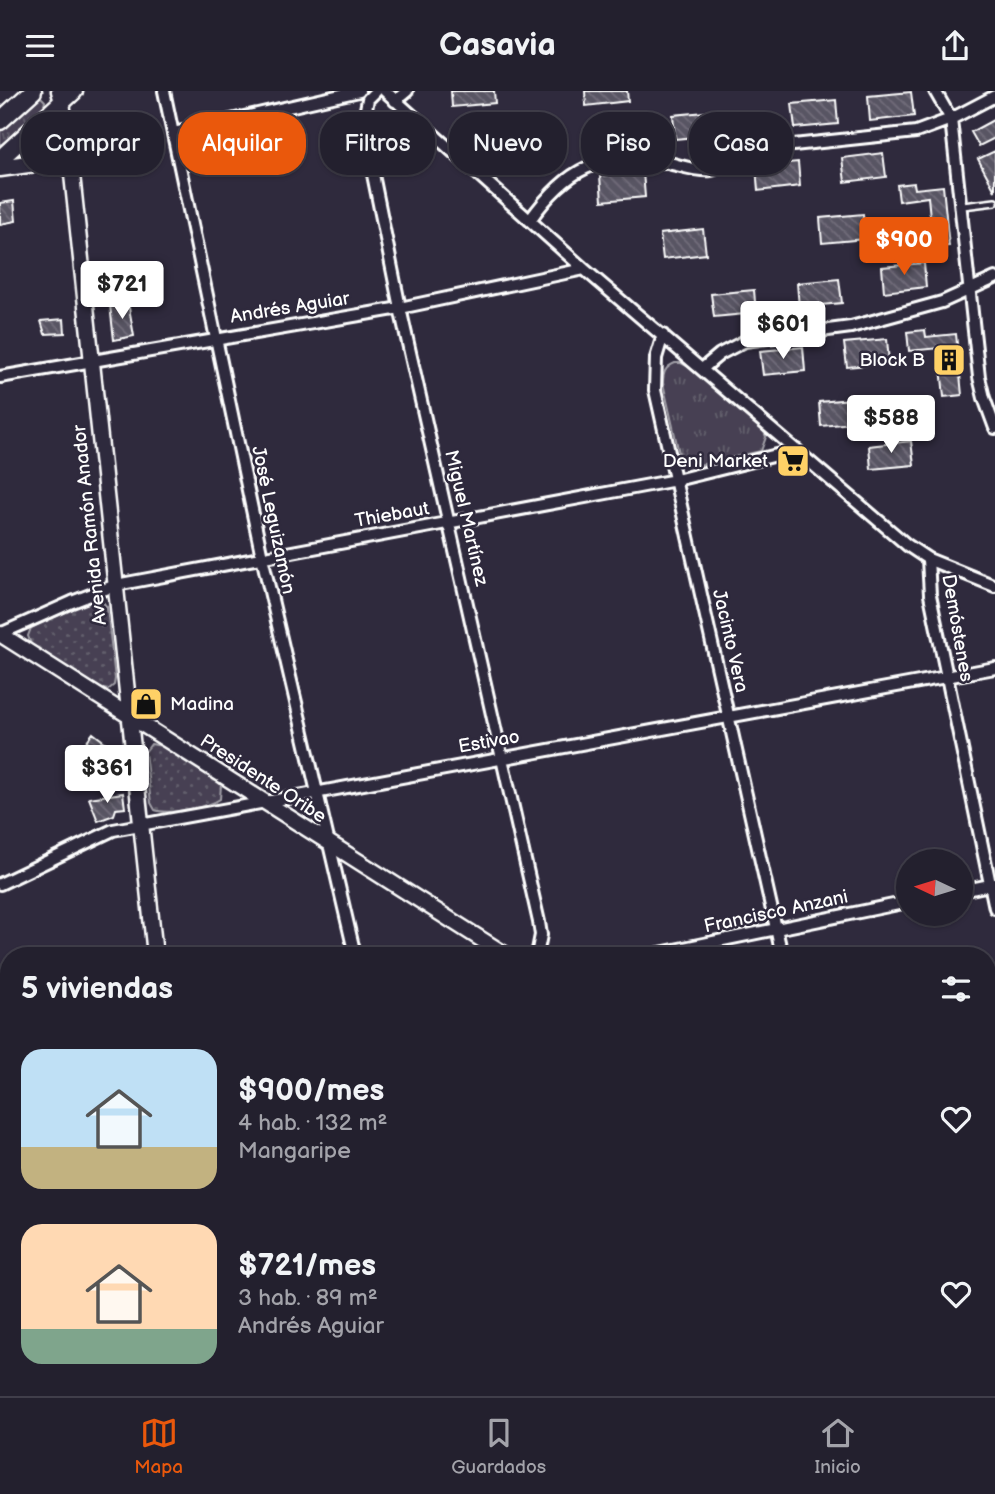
<!DOCTYPE html>
<html lang="es">
<head>
<meta charset="utf-8">
<style>
  :root { --surface:#23202e; --page:#2b2836; --text:#f1f3f6; --muted:#a3a3aa; --line:#403e4a; --accent:#ea580c }
  body { margin:0; font-family:"Balsamiq Sans",sans-serif; background:var(--page); color:var(--text); height:100vh; display:flex; flex-direction:column; font-size:26px; white-space:nowrap }
  * { box-sizing:border-box; margin:0 }
  p { font-size:23px; color:var(--muted) }
  .icon { flex:none; width:38px; height:38px; fill:none; stroke:currentColor; stroke-width:2; stroke-linecap:round; stroke-linejoin:round }
  .map { position:relative; flex:1; overflow:hidden }
  .panel { position:absolute; left:0px; top:856px; width:996px; height:450px; display:flex; flex-direction:column; background:var(--surface); border-radius:28px 28px 0 0; box-shadow:0 2px 5px #0004,0 0 0 2px var(--line) }
  .panel>* { flex:none }
  .hud { position:absolute; left:21px; top:21px; width:954px; height:63px; display:flex; gap:14px }
  .needle { width:46px; rotate:274deg }
  .controls { position:absolute; left:896px; top:758px; display:grid; gap:14px }
  .controls a { display:grid; place-items:center; width:77px; height:77px; border-radius:50%; background:var(--surface); box-shadow:0 2px 5px #0004,0 0 0 2px var(--line); font-size:35px }
  .price { position:absolute; translate:-50% -60px; padding:0 16px; border-radius:7px; background:#fff; color:#222; font-size:23px; line-height:46px; filter:drop-shadow(0 2px 4px #0008) }
  .price::after { content:''; position:absolute; left:50%; top:42px; width:21px; height:16px; margin-left:-10px; background:inherit; clip-path:polygon(0 0,100% 0,50% 100%) }
  .price.active { background:var(--accent); color:#fff }
  ul { padding:0; list-style:none }
  li { display:flex; align-items:center; gap:21px; height:175px; padding:0 21px }
  li span { display:grid; place-items:center; flex:none; width:196px; height:140px; border-radius:21px; color:#555 }
  li>.icon { margin-inline-start:auto }
  span .icon { width:84px; height:84px; fill:#fffc; stroke-width:1 }
  li b { font-size:30px }
  h2 { display:flex; justify-content:space-between; align-items:center; height:84px; padding:0 21px; font-size:30px }
  .tag { padding:0 24px; border-radius:28px; background:var(--surface); box-shadow:0 2px 5px #0004,0 0 0 2px var(--line); font-size:24px; line-height:63px }
  .tag.active { background:var(--accent); color:#fff }
  header { display:flex; justify-content:space-between; align-items:center; height:91px; padding:0 21px; background:var(--surface); font-size:32px; font-weight:600 }
  .tab-bar { display:flex; justify-content:space-around; align-items:center; height:98px; border-top:2px solid var(--line); background:var(--surface); font-size:19px; color:var(--muted) }
  .tab-bar a { display:grid; justify-items:center; gap:4px }
  .tab-bar .active { color:var(--accent) }
  .map>svg:first-child { display:block }
</style>
</head>
<body>
<header><svg class="icon" aria-label="menu" viewBox="0 0 24 24"><path d="M4 6h16M4 12h16M4 18h16"/></svg>Casavia<svg class="icon" aria-label="share" viewBox="0 0 24 24"><path d="M12 15V3M7 8l5-5 5 5M5 13v7h14v-7"/></svg></header>
<div class="map">
<svg width="995" height="1305" viewBox="0 0 995 1305">
  <defs>
    <pattern id="grass-tufts" width="24" height="20" patternUnits="userSpaceOnUse" patternTransform="scale(1.75)"><rect width="24" height="20" fill="#464152"/><path d="M3 7l-1-3M5 7V3M7 7l1-3M15 17l-1-3M17 17v-4M19 17l1-3" fill="none" stroke="#625e6c"/></pattern>
    <pattern id="park-dots" width="8" height="8" patternUnits="userSpaceOnUse" patternTransform="scale(1.75)"><rect width="8" height="8" fill="#464152"/><path d="M2 2h.1M6 6h.1" fill="none" stroke="#625e6c" stroke-width="1.8" stroke-linecap="round"/></pattern>
    <pattern id="building-back-hatch" width="6" height="6" patternUnits="userSpaceOnUse" patternTransform="scale(1.75)"><rect width="6" height="6" fill="#595564"/><path d="M-1 5l2 2M0 0l6 6M5-1l2 2" fill="none" stroke="#726e7b"/></pattern>
  </defs>
  <rect width="100%" height="100%" fill="#2f2a3d"/>
  <filter id="ink" filterUnits="userSpaceOnUse"><feTurbulence type="fractalNoise" baseFrequency=".0143" numOctaves="2"/><feDisplacementMap in="SourceGraphic" scale="14" xChannelSelector="R" yChannelSelector="G"/><feConvolveMatrix kernelMatrix="1 2 1 2 8 2 1 2 1" color-interpolation-filters="sRGB"/></filter>
  <g filter="url(#ink)">
    <path fill="url(#grass-tufts)" stroke="#a2a0a8" stroke-width="2" d="M41,6l4,4 -1,5 -44,40v-15l37,-33z
      M675,272h6l10,5 72,61 3,8 -5,14 -62,14h-12l-6,-3 -18,-79c0,-10 2,-16 12,-20z"/>
    <path fill="url(#park-dots)" stroke="#a2a0a8" stroke-width="2" d="M50,39l6,4 2,13 -3,5 -31,9 -5,-2v-6l24,-21z
      M93,508l8,1 6,7 8,72 -1,6 -6,5 -9,-2 -68,-44 -3,-8 3,-8z
      M151,653l11,2 53,33 6,6 -1,14c-11,8 -52,16 -65,11l-4,-7 -6,-51z"/>
    <path fill="url(#building-back-hatch)" stroke="#fff" stroke-width="2" d="M451,0h43l1,12 -43,4z
      M585,0h42l1,10 -42,5z
      M911,1l3,24 -44,5 -2,-25z
      M836,9l2,24 -43,4 -3,-24z
      M716,20l2,24 -43,4 -2,-24z
      M995,28v19l-16,8 -8,-14z
      M550,36l2,24 -43,5 -2,-25z
      M995,60v40l-17,-32z
      M883,62l3,24 -41,5 -3,-24z
      M113,65l3,17 -20,4 -4,-17z
      M798,71l2,24 -42,5 -2,-25z
      M643,81l2,25 -43,4 -2,-25z
      M914,92l1,6 28,-3 6,60 -16,1 -5,-50 -29,4 -2,-16z
      M14,110l2,20 -16,3v-21z
      M863,123l2,25 -43,4 -2,-25z
      M703,138l3,25 -43,5 -3,-25z
      M924,172l2,24 -42,5 -2,-25z
      M839,188l3,24 -43,4 -2,-24z
      M754,199l2,23 -42,4 -3,-23z
      M128,211l6,34 -20,4 -4,-35z
      M64,228l1,14 -20,1 -4,-13z
      M925,239l1,7 30,-3 6,61 -18,2 -5,-49 -30,3 -2,-19z
      M887,248l2,24 -42,4 -3,-24z
      M803,256l2,24 -42,4 -3,-24z
      M862,307l2,24 -43,4 -2,-24z
      M911,350l3,24 -43,4 -2,-23z
      M93,642l13,10 2,17 -12,1 -2,-13 -8,-6z
      M123,702l2,15 -9,1 -2,6 -16,6 -9,-23z"/>
    <g fill="none" stroke-linecap="round" stroke-linejoin="round">
      <defs>
        <path id="service" d="M963,115l32,-4"/>
        <path id="minor" d="M164,0l98,466 93,398
          M376,0l-8,8 -5,26 37,183 139,614 2,13 -4,20
          M385,0l199,178 323,276 21,14 67,27
          M935,0l16,28 28,258 5,21 11,30
          M395,10l12,-10
          M174,42l185,-42
          M530,129c37,-52 69,-68 133,-58 14,2 33,10 48,8 8,-1 16,-8 24,-12 9,-5 20,-7 30,-10l151,-16 35,-13 44,-23
          M663,244l-7,23 -1,32 127,565
          M702,278l18,-15 25,-13 106,-14 91,-25 53,-24
          M0,286l400,-69 184,-39
          M928,468l2,36 65,313
          M0,543l72,-32 44,-17 560,-105 121,-30
          M0,793l113,-54 882,-162
          M961,800l34,-7
          M650,864l258,-53
          M987,1034l8,-1
          M0,1045l9,-4
          M0,1079l9,18
          M987,1269l8,-2
          M449,1297l1,8
          M645,1297l1,8
          M879,1297l2,8
          M0,1299l9,-4
          M823,1305l37,-8"/>
        <path id="tertiary" d="M59,0l3,11 9,63 84,790
          M0,543l506,321
          M987,1170l8,5
          M201,1297l1,8"/>
        <path id="secondary" d="M0,30l33,-30
          M0,68l74,-68
          M0,77l35,-5 36,2"/>
      </defs>
      <use href="#service" stroke="#fff" stroke-width="10"/>
      <use href="#minor" stroke="#fff" stroke-width="16"/>
      <use href="#tertiary" stroke="#fff" stroke-width="19"/>
      <use href="#secondary" stroke="#fff" stroke-width="21"/>
      <use href="#service" stroke="#2f2a3d" stroke-width="5"/>
      <use href="#minor" stroke="#2f2a3d" stroke-width="10"/>
      <use href="#tertiary" stroke="#2f2a3d" stroke-width="14"/>
      <use href="#secondary" stroke="#2f2a3d" stroke-width="16"/>
    </g>
  </g>
  <defs>
    <symbol id="building-square" viewBox="-11 -11 22 22"><rect x="-9" y="-9" width="18" height="18" rx="4" fill="#ffd166" stroke="#2f2a3d"/><path d="M-4-6H4V6H1V3H-1V6H-4ZM-2.5-4.3h1.7v1.8h-1.7ZM.8-4.3h1.7v1.8H.8ZM-2.5-1h1.7V.8h-1.7ZM.8-1h1.7V.8H.8Z" fill="#111"/></symbol>
    <symbol id="supermarket-square" viewBox="-11 -11 22 22"><rect x="-9" y="-9" width="18" height="18" rx="4" fill="#ffd166" stroke="#2f2a3d"/><path d="M-6-5.5h2.5l.6 2H6L4.5 2H-2.5L-4.4-4H-6ZM-1.5 3.2a1.3 1.3 0 1 0 .1 0ZM3 3.2a1.3 1.3 0 1 0 .1 0Z" fill="#111"/></symbol>
    <symbol id="shop-square" viewBox="-11 -11 22 22"><rect x="-9" y="-9" width="18" height="18" rx="4" fill="#ffd166" stroke="#2f2a3d"/><path d="M-5-2.5h2.3a2.7 3.5 0 0 1 5.4 0H5L5.5 6h-11ZM-1.5-2.5h3a1.5 2.3 0 0 0-3 0Z" fill="#111"/></symbol>
  </defs>
  <g fill-rule="evenodd">
    <use href="#building-square" x="930" y="250" width="38" height="38"/>
    <use href="#supermarket-square" x="774" y="351" width="38" height="38"/>
    <use href="#shop-square" x="127" y="594" width="38" height="38"/>
  </g>
  <g text-anchor="middle" dominant-baseline="central" stroke-width="5" stroke-linejoin="round" paint-order="stroke">
    <g font-size="19" fill="#fff" stroke="#2f2a3d">
      <text transform="translate(290 217) rotate(-9)">Andrés Aguiar</text>
      <text transform="translate(392 424) rotate(-10)">Thiebaut</text>
      <text transform="translate(466 427) rotate(77)">Miguel Martínez</text>
      <text transform="translate(273 429) rotate(78)">José Leguizamón</text>
      <text transform="translate(90 434) rotate(-96)">Avenida Ramón Anador</text>
      <text transform="translate(957 537) rotate(80)">Demóstenes</text>
      <text transform="translate(730 550) rotate(77)">Jacinto Vera</text>
      <text transform="translate(489 651) rotate(-10)">Estivao</text>
      <text transform="translate(263 688) rotate(33)">Presidente Oribe</text>
      <text transform="translate(776 821) rotate(-12)">Francisco Anzani</text>
    </g>
    <g font-size="19" fill="#fff" stroke="#2f2a3d" text-anchor="end">
      <text x="925" y="269">Block B</text>
      <text x="768" y="370">Deni Market</text>
      <text x="170" y="613" text-anchor="start">Madina</text>
    </g>
  </g>
</svg>
<div class="controls">
<a><svg class="needle" viewBox="-14 -14 28 28"><path d="M0-13l5 13h-10z" fill="#e53935"/><path d="M0 13l5-13h-10z" fill="#a3a3aa"/></svg></a>
</div>
<b class="price active" style="left:904px;top:186px">$900</b>
<b class="price" style="left:122px;top:230px">$721</b>
<b class="price" style="left:783px;top:270px">$601</b>
<b class="price" style="left:891px;top:364px">$588</b>
<b class="price" style="left:107px;top:714px">$361</b>
<div class="hud">
<a class="tag">Comprar</a>
<a class="tag active">Alquilar</a>
<a class="tag">Filtros</a>
<a class="tag">Nuevo</a>
<a class="tag">Piso</a>
<a class="tag">Casa</a>
</div>
<section class="panel">
<h2>5 viviendas<svg class="icon" aria-label="filters" viewBox="0 0 24 24"><path d="M4 7h16M4 17h16"/><circle cx="9" cy="7" r="2"/><circle cx="15" cy="17" r="2"/></svg></h2>
<ul>
<li><span style="background:linear-gradient(#bfe0f5 70%,#c2b280 0)"><svg class="icon" aria-label="home" viewBox="0 0 24 24"><path d="M3 11l9-7 9 7M6 9v11h12V9"/></svg></span><div><b>$900/mes</b><p>4 hab. · 132 m²</p><p>Mangaripe</p></div><svg class="icon" aria-label="heart" viewBox="0 0 24 24"><path d="M12 20l-8-8c-3-5 5-10 8-4 3-6 11-1 8 4z"/></svg></li>
<li><span style="background:linear-gradient(#ffd9b3 75%,#7fa58c 0)"><svg class="icon" aria-label="home" viewBox="0 0 24 24"><path d="M3 11l9-7 9 7M6 9v11h12V9"/></svg></span><div><b>$721/mes</b><p>3 hab. · 89 m²</p><p>Andrés Aguiar</p></div><svg class="icon" aria-label="heart" viewBox="0 0 24 24"><path d="M12 20l-8-8c-3-5 5-10 8-4 3-6 11-1 8 4z"/></svg></li>
</ul>
</section>
</div>
<nav class="tab-bar">
<a class="active"><svg class="icon" aria-label="map" viewBox="0 0 24 24"><path d="M3 6l6-2 6 2 6-2v14l-6 2-6-2-6 2zM9 4v14M15 6v14"/></svg>Mapa</a>
<a><svg class="icon" aria-label="saved" viewBox="0 0 24 24"><path d="M7 4h10v16l-5-4-5 4z"/></svg>Guardados</a>
<a><svg class="icon" aria-label="home" viewBox="0 0 24 24"><path d="M3 11l9-7 9 7M6 9v11h12V9"/></svg>Inicio</a>
</nav>
</body>
</html>
